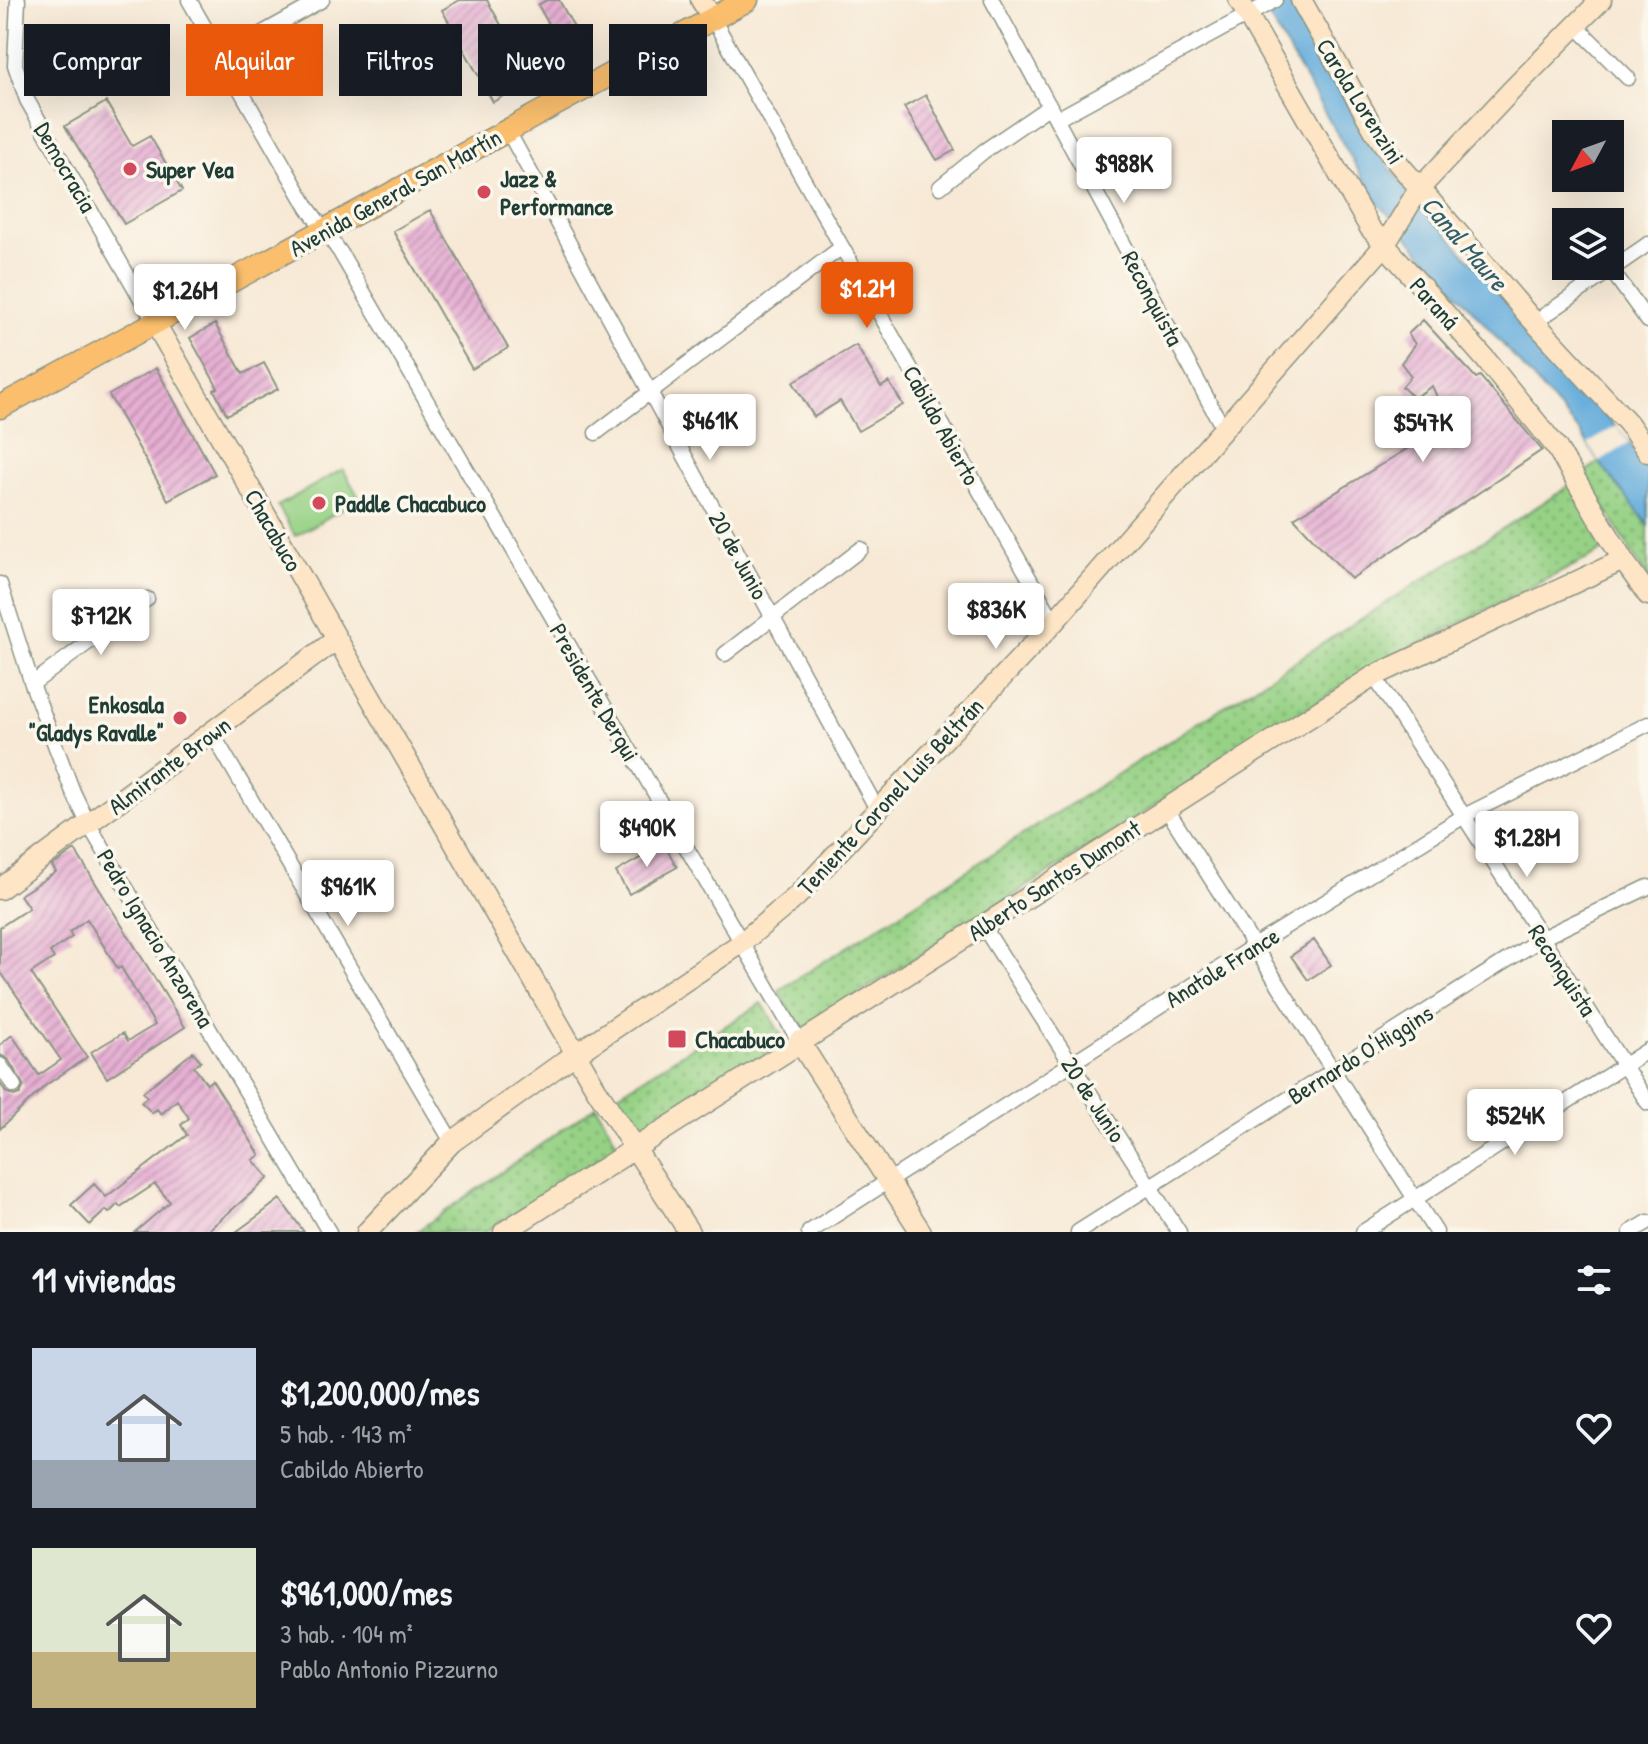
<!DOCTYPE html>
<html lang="es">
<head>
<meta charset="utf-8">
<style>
  :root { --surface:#171b24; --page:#20242c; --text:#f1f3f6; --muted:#9ea1a6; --accent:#ea580c }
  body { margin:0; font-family:"Patrick Hand",sans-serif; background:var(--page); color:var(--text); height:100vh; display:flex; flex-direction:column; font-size:30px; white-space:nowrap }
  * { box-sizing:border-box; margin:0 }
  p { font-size:26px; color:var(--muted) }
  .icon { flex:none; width:44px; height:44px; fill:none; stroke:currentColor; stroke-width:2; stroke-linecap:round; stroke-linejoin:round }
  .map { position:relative; height:1232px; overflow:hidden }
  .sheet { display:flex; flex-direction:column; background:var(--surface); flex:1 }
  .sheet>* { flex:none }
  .guide { position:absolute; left:24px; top:24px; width:800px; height:72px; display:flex; gap:16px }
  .needle { width:52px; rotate:229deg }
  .tools { position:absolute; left:1552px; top:120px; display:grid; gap:16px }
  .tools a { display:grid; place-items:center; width:72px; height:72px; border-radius:0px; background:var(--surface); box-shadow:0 8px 32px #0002; font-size:40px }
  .price { position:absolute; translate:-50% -68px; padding:0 18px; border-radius:8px; background:#fff; color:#222; font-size:26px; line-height:52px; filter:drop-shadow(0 2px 4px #0008) }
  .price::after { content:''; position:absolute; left:50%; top:48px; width:24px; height:18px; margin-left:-12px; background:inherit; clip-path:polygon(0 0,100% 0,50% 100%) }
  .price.current { background:var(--accent); color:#fff }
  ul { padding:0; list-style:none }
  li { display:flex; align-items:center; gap:24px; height:200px; padding:0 32px }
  li span { display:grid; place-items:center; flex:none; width:224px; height:160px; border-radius:0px; color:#555 }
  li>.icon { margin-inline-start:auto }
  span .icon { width:96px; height:96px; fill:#fffc; stroke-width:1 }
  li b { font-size:34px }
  h2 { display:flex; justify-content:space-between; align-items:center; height:96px; padding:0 32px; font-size:34px }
  .tag { padding:0 28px; border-radius:0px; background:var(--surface); box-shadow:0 8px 32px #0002; font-size:28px; line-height:72px }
  .tag.current { background:var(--accent); color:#fff }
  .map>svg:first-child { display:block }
</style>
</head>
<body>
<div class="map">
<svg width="1648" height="1232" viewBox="0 0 1648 1232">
  <defs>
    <pattern id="grass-dots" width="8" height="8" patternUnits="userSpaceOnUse" patternTransform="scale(2)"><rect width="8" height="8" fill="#96d185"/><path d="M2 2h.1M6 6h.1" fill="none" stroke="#7aab6e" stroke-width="1.8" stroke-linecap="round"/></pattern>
    <pattern id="building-hatch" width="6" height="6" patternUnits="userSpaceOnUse" patternTransform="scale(2)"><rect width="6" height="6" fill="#e6afd3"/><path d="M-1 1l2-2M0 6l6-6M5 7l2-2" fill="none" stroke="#ba90ac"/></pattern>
  </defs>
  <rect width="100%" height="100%" fill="#fbf7ec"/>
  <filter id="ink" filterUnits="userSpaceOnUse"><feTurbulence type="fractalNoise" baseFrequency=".0125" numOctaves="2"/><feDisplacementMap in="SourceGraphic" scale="16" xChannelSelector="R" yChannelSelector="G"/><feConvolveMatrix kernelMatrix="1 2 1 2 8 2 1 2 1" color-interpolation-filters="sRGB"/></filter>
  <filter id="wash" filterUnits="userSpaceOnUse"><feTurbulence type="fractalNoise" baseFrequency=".006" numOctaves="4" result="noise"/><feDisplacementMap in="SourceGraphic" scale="32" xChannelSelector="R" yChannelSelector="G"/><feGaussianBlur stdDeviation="1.8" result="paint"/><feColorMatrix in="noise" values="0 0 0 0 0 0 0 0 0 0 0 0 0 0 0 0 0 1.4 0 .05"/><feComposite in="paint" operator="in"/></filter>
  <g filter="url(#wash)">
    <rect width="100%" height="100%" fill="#f7e9d6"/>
    <path fill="url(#grass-dots)" stroke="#5a875c" stroke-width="2" d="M1599,462l49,63v55l-61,-102v-7z
      M1571,485l34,61 -6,7 -225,113 -569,362 -7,-4 -20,-33z
      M762,1003l20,33 -2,9 -134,84 -10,3 -24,-34z
      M596,1106l21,37 -3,7 -129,82h-69z"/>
    <path fill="#96d185" stroke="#5a875c" stroke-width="2" d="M343,469l17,30 -65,37 -17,-30z"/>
    <path fill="#64acdb" stroke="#427488" stroke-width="2" d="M1259,0h31l98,166 242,277 18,29v53l-49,-63 -19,-30 -203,-230z"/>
    <path fill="#f7e9d6" d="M1616,426l14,17 -31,19 -11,-18z"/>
    <g id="blocks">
      <path fill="url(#building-hatch)" d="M460,0h27l45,80 -39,22 -51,-92z
        M547,0h12l28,51 -18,10 -31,-56z
        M926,95l29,55 -18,10 -33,-53z
        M106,102l26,44 18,-10 32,55 -58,33 -59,-98z
        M430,210l78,138 -36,21 -79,-138z
        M1423,320l53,58 4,-2 62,74 -191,129 -57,-61 155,-95 -17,-37 -18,12 -12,-11 9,-11 -10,-13 14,-19 -7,-10z
        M215,324l28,50 21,-11 14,26 -51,26 -13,-25 4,-2 -28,-50z
        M856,345l25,42 8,-5 14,23 -45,26 -18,-30 -26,16 -21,-35z
        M156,368l59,106 -47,26 -59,-105z
        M664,844l13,23 -48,27 -13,-22z
        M75,850l110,177 -78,51 -16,-26 32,-19 5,8 27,-16 -34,-58 -3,2 -31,-50 -18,13 3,5 -22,15 4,6 -23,15 56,84 -41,28 -46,44v-46l6,9 8,4 6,-2 4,-8 -16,-27 -8,-4v-10l12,-10 27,40 22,-15 -61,-89v-44l29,-19 -9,-13 36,-23 -4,-6z
        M1314,940l17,25 -23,15 -17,-24z
        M193,1052l8,9 -7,6 13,17 5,-4 48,75 -7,5 16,18 -63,54h-71l35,-30 -15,-18 -35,23 -2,-3 -9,9 -3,-3 -16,15 -19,-20 23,-21 12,13 81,-62 -6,-10 8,-7 -12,-18 -16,14 -4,-5 -5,4 -11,-11 6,-5 -4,-5z
        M280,1199l24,33h-68l26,-19z"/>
    </g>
  </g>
  <g filter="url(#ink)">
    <use href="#blocks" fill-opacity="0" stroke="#8b9385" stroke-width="2"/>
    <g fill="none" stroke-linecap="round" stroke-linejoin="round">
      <defs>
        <path id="street" d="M18,0l-3,65 12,35 128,223
          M189,0l119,208 32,44 459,789
          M992,0l231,428
          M713,19l341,603
          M1575,25l53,53
          M221,56l101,-56
          M1057,119l218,-119
          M508,131l370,680
          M940,187l44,-36 66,-45
          M1611,270l37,51
          M1535,322l113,-78
          M596,433l246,-186
          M0,584l32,100 41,108 16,33 240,407
          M725,654l136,-105
          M1374,676l274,427
          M32,684l115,-85
          M212,733l240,409
          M1166,808l270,424
          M983,926l196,306
          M0,1065l14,21
          M809,1232l445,-286 210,-130 184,-92
          M1078,1232l464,-294 106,-51
          M1363,1232l285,-182
          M1631,1232l17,-10"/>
        <path id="secondary" d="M701,0l12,19
          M1239,0l131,228 116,132 71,88 66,112 25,35
          M1301,0l75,133 16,23 136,159 100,108 20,29
          M155,323l440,764 94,145
          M0,889l337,-250
          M799,1041l122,191
          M367,1232l85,-90 109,-78 179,-120 56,-47 258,-275 330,-376 35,-57 91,-97 91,-92
          M504,1232l870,-556 249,-116"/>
        <path id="primary" d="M0,407l747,-407"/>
      </defs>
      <use href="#street" stroke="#8b9385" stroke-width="17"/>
      <use href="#secondary" stroke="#8b9385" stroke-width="23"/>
      <use href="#primary" stroke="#8b9385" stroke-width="25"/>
      <use href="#street" stroke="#fff" stroke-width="14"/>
      <use href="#secondary" stroke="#fde5c5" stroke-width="20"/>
      <use href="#primary" stroke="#fabe6d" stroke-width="22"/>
    </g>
  </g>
  <g fill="#d1495b" stroke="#fbf7ec" stroke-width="3">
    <circle cx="130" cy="169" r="8"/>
    <circle cx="484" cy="192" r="8"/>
    <circle cx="319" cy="503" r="8"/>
    <circle cx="180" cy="718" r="8"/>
    <rect x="667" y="1029" width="20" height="20" rx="4"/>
  </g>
  <g text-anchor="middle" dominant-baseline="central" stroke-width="7" stroke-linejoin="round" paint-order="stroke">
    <g font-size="24" fill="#1f3d34" stroke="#fbf7ec">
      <text transform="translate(1361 101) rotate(58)">Carola Lorenzini</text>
      <text transform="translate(66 167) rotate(60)">Democracia</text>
      <text transform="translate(395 192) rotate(-29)">Avenida General San Martín</text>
      <text transform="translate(1153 298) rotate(62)">Reconquista</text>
      <text transform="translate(1435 303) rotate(48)">Paraná</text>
      <text transform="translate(942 425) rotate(61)">Cabildo Abierto</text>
      <text transform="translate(274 530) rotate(60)">Chacabuco</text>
      <text transform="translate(739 555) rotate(61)">20 de Junio</text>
      <text transform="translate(595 692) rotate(60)">Presidente Derqui</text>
      <text transform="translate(169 765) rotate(-37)">Almirante Brown</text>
      <text transform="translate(890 796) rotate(-47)">Teniente Coronel Luis Beltrán</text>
      <text transform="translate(1054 880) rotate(-33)">Alberto Santos Dumont</text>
      <text transform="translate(156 938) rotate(59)">Pedro Ignacio Anzorena</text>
      <text transform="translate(1222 967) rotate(-32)">Anatole France</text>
      <text transform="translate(1563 970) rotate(57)">Reconquista</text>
      <text transform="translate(1360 1054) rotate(-32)">Bernardo O'Higgins</text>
      <text transform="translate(1094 1099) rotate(57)">20 de Junio</text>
    </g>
    <g font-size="24" font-weight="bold" fill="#1f3d34" stroke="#fbf7ec" text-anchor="start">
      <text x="146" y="169">Super Vea</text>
      <text x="500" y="178">Jazz &amp;<tspan x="500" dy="28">Performance</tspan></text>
      <text x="335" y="503">Paddle Chacabuco</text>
      <text x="164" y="704" text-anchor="end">Enkosala<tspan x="164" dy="28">"Gladys Ravalle"</tspan></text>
      <text x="695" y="1039">Chacabuco</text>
    </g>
    <g font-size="26" font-style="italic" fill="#345e66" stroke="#fbf7ec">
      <text transform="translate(1465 243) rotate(49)">Canal Maure</text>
    </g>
  </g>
</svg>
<div class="tools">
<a><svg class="needle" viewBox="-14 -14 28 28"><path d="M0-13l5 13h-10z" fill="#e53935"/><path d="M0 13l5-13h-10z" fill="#9ea1a6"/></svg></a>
<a><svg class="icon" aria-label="layers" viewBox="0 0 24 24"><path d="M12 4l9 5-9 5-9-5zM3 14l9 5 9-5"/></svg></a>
</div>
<b class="price" style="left:1124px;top:205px">$988K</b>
<b class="price current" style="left:867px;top:330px">$1.2M</b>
<b class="price" style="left:185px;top:332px">$1.26M</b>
<b class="price" style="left:710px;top:462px">$461K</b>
<b class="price" style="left:1423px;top:464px">$547K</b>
<b class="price" style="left:996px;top:651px">$836K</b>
<b class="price" style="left:101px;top:657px">$712K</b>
<b class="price" style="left:647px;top:869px">$490K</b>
<b class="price" style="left:1527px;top:879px">$1.28M</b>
<b class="price" style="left:348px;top:928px">$961K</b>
<b class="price" style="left:1515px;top:1157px">$524K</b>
<div class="guide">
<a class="tag">Comprar</a>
<a class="tag current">Alquilar</a>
<a class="tag">Filtros</a>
<a class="tag">Nuevo</a>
<a class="tag">Piso</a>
</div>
</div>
<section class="sheet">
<h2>11 viviendas<svg class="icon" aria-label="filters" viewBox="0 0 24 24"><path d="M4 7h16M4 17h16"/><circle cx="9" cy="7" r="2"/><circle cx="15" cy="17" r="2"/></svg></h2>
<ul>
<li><span style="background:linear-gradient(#c9d6e8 70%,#9aa5b1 0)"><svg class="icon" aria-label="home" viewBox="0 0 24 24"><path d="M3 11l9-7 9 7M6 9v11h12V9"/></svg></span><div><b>$1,200,000/mes</b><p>5 hab. · 143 m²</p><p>Cabildo Abierto</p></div><svg class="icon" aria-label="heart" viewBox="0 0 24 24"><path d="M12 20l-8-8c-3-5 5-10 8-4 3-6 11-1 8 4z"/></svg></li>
<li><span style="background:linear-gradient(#dfe7d0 65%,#c2b280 0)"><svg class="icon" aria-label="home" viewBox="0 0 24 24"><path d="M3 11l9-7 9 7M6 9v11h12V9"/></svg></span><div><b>$961,000/mes</b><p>3 hab. · 104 m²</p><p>Pablo Antonio Pizzurno</p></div><svg class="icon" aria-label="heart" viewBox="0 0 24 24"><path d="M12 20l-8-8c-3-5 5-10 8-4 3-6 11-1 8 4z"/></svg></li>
</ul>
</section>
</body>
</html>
